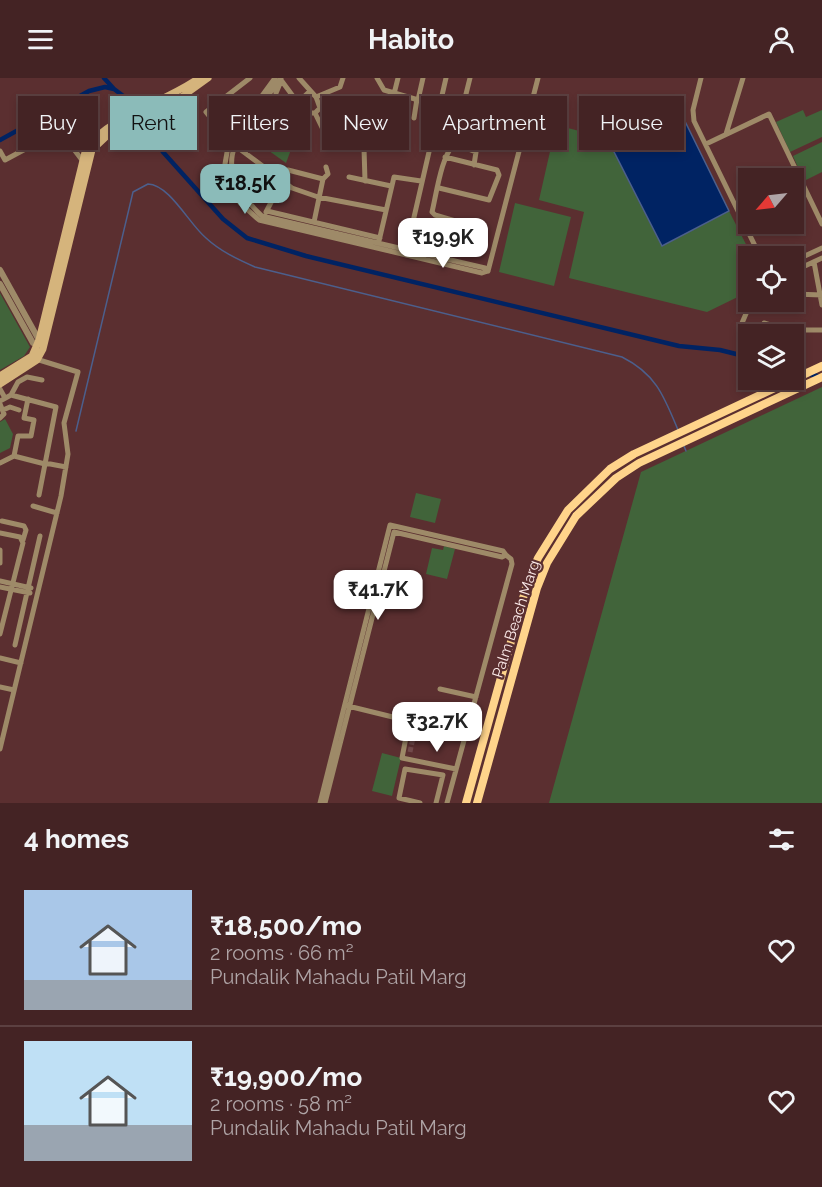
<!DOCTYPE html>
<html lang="en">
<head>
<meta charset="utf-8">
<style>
  :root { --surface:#442324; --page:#4e2f31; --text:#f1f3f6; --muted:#afa4a6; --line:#5c4041; --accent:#8bbbb9 }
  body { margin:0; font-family:Raleway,sans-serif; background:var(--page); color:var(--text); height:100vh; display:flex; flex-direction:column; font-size:22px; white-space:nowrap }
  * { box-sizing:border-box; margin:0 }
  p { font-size:20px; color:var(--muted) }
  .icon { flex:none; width:33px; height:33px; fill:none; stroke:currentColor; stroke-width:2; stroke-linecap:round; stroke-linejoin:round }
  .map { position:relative; height:725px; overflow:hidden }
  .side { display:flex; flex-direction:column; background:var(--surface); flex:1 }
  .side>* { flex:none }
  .hud { position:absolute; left:18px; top:18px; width:786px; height:54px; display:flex; gap:12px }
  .needle { width:39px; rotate:242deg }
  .buttons { position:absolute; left:738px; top:90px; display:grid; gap:12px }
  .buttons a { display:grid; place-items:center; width:66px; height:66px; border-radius:0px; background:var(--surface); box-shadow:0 3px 9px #0003,0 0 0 2px var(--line); font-size:30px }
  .price { position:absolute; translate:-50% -51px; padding:0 14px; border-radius:12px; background:#fff; color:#222; font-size:20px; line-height:39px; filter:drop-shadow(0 2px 3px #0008) }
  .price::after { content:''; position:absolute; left:50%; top:36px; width:18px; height:14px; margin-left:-9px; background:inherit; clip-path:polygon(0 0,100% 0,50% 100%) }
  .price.active { background:var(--accent); color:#111 }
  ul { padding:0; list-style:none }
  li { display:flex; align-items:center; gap:18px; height:150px; padding:0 24px }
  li+li { border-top:2px solid var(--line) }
  li span { display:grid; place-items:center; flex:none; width:168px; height:120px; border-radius:0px; color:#555 }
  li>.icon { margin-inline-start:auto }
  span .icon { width:72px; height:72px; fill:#fffc; stroke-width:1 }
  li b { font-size:26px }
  h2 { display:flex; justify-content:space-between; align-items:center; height:72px; padding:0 24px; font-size:26px }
  .chip { padding:0 21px; border-radius:0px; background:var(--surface); box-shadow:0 3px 9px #0003,0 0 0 2px var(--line); font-size:21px; line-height:54px }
  .chip.active { background:var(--accent); color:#111 }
  header { display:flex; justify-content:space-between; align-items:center; height:78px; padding:0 24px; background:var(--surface); font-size:27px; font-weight:700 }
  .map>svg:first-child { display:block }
</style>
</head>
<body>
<header><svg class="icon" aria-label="menu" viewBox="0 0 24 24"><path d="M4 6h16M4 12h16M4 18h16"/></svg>Habito<svg class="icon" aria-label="person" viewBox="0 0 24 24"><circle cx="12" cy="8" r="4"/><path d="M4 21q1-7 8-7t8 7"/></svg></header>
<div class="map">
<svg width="822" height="725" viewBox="0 0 822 725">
  <rect width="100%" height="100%" fill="#5b2f30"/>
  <path fill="#41643a" d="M803,32l3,7 16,-7v27l-32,15 -14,-30z
    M277,42h6l2,18 7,9 -6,16 -28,-20z
    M556,47l51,13 55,108 67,-35 23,45h-4v36l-41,20 -138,-34 15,-66 -45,-12z
    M822,64v30l-18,9 -11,-25z
    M515,125l56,14 -17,69 -55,-14z
    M0,215l30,54 -6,9 -24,14z
    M822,309v416h-273l92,-331z
    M5,341l8,15 -3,14 -10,5v-31z
    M416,415l25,6 -6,24 -25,-6z
    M444,468l11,3 -8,30 -21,-5 6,-26 11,2z
    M382,675l19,5 -9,38 -20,-5z"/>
  <path fill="#002363" stroke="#4c5f8c" stroke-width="1.5" d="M676,25l53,108 -67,35 -55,-108z"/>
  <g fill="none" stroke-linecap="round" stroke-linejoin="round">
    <path stroke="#4c5f8c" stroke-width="1.5" d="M76,353l57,-239 15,-8c22,1 41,40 58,54 14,13 31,21 49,29l367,90c34,17 42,39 56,73
      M684,368l2,5"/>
    <path stroke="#002363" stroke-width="4.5" d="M104,0l10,11
      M0,62l89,-49 16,-4 9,2 12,9 37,54 60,67 24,19 59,18 373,90 41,4 28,7
      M794,291l26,8"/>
    <path stroke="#734b4c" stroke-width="5" stroke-dasharray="5 2.5" stroke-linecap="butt" d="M410,674l4,-19"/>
    <path stroke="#9e8a68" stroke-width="5" d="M250,0l-44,34 23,29 63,47 26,9 68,13
      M275,0l-46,63 -4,23 3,20 12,19 19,17 223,53 6,-2
      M281,0c-38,53 -79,82 -19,138l223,52 3,3
      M299,0l17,19 24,-10 3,-9
      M377,0l7,12 55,16
      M701,0l-8,32 1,11 66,135
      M281,2l17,23
      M394,16l4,-16
      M316,19l4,11 -5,5 15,31 27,-13 7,17 1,33
      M418,22l5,-22
      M300,23l10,12h5
      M276,39v-24l5,-12
      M414,40l3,-19
      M436,42l22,6 -3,18c-13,8 -19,52 -23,68l3,3 44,13 -7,25
      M458,48l12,-48
      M324,55l28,-17 3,5 20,-14 8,22 -22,12
      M726,56l17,-56
      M455,66l21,8 -2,13
      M706,66l63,-30 53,110
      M0,73l5,9 28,-15 28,-9 5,3 16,21
      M245,74l31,-35 13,-6 21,-20
      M349,99l42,9
      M439,110l50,12 10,-25 -2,-5 -52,-13
      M248,114l18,-25
      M267,133l113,27
      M266,134l22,-42 35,9
      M314,144l9,-43 5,-5 -2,-7
      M379,163l15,-64 27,4
      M457,173l7,-28
      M406,174l40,-174
      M794,183l28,-13
      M814,184l8,43
      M488,193l50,-193
      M794,193l28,-13
      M794,216l28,1
      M751,224l-9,21 27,11
      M764,245l22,7h36
      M0,311l5,9
      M11,317l7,-13 9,-5 15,3
      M0,323l11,-6 45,12 -11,57 -31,-8 -14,7
      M0,326l4,10 -4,4
      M3,332l7,-3 9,3
      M14,378l4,-20h13l3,-16 -10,-2 4,-19
      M45,385l21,4
      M39,417l6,-31
      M33,428l24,7
      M2,443l22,5 2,4 -3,10
      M0,455l20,4 3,6 -23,91
      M0,472v13
      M0,503l31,7
      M0,509l30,6
      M15,567l25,-109
      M0,580l21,5
      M0,609l14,3
      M440,611l36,8
      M348,628l118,29
      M417,645l-3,10 -7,-1 -5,26 54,11
      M0,671l61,-253 7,-42 -4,-31 14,-51 -42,-13
      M320,725l70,-278 113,26 3,4 -4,2 -108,-25 -69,271
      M420,725l-21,-5 6,-29 38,6 -7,28
      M447,725l65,-239 -1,-5 -5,-4"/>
    <path stroke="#9e8a68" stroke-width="6" d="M0,192l39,70
      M0,206l33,59 7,4"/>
    <path stroke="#d5b47c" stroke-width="7" d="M0,298l32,-20 7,-16 47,-192c27,-34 78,-45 113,-70
      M0,306l37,-24 6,-11 49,-199 17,-16 74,-38 25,-18"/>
    <path stroke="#ffd48b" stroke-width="8" d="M794,301l28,-13
      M466,725l61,-219 11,-26 30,-48 42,-41 24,-15 158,-74
      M477,725l60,-215 10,-25 29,-47 40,-38 23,-15 183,-86"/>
  </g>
  <g text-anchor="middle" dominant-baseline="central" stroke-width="4.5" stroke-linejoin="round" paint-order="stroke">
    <g font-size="15" fill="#fdeceb" stroke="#5b2f30">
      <text transform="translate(516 541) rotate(-72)">Palm Beach Marg</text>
    </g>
  </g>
</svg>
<div class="buttons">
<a><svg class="needle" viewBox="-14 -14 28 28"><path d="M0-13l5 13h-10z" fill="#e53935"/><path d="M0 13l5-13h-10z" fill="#afa4a6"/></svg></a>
<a><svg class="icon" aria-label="locate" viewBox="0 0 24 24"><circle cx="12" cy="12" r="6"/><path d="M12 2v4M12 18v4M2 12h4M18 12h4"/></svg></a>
<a><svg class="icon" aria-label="layers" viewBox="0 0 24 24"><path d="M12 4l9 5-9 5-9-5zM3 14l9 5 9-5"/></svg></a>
</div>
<b class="price active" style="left:245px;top:137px">₹18.5K</b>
<b class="price" style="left:443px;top:191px">₹19.9K</b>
<b class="price" style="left:378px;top:543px">₹41.7K</b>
<b class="price" style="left:437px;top:675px">₹32.7K</b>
<div class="hud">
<a class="chip">Buy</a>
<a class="chip active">Rent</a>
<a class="chip">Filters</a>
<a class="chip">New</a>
<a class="chip">Apartment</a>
<a class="chip">House</a>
</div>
</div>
<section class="side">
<h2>4 homes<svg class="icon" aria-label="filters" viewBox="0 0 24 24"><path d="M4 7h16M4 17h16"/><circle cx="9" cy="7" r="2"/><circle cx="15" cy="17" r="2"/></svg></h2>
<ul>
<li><span style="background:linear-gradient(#a9c7e8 75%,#9aa5b1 0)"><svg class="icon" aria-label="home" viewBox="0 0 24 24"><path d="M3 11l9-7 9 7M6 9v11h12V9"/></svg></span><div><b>₹18,500/mo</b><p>2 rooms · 66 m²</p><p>Pundalik Mahadu Patil Marg</p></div><svg class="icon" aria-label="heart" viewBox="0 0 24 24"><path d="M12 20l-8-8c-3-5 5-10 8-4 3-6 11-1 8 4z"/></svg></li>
<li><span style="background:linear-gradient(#bfe0f5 70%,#9aa5b1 0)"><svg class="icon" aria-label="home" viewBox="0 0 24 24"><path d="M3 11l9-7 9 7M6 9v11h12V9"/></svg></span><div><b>₹19,900/mo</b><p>2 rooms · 58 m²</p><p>Pundalik Mahadu Patil Marg</p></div><svg class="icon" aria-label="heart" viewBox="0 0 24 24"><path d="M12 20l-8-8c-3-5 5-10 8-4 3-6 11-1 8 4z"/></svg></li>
</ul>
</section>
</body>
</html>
